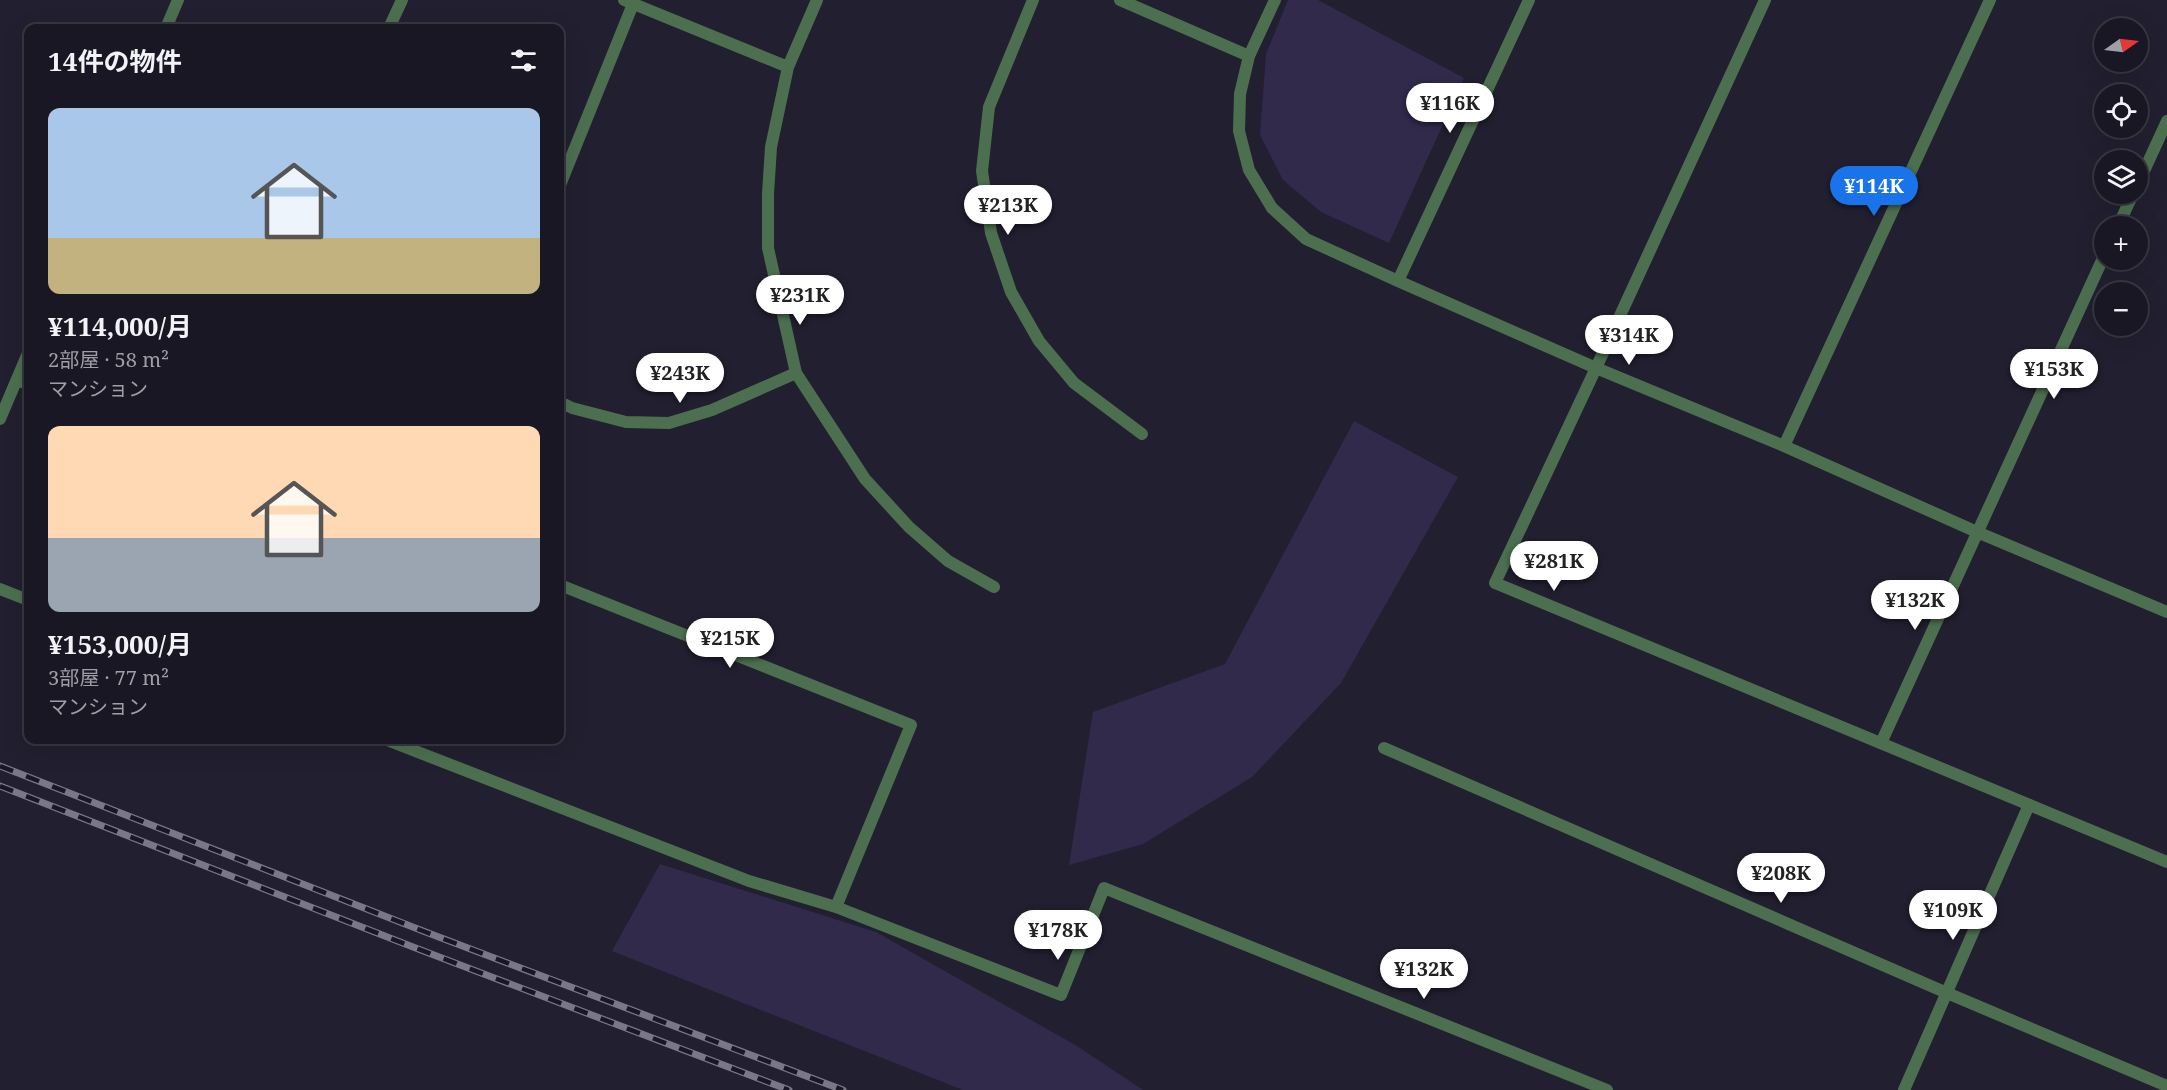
<!DOCTYPE html>
<html lang="ja">
<head>
<meta charset="utf-8">
<style>
  :root { --surface:#1a1724; --page:#23202c; --text:#f1f3f6; --muted:#9f9fa6; --line:#383641; --accent:#1a73e8 }
  body { margin:0; font-family:"Noto Serif","Noto Sans JP",serif; background:var(--page); color:var(--text); height:100vh; display:flex; flex-direction:column; font-size:22px; white-space:nowrap }
  * { box-sizing:border-box; margin:0 }
  p { font-size:20px; color:var(--muted) }
  .icon { flex:none; width:33px; height:33px; fill:none; stroke:currentColor; stroke-width:2; stroke-linecap:round; stroke-linejoin:round }
  .map { position:relative; flex:1; overflow:hidden }
  .panel { position:absolute; left:24px; top:24px; width:540px; height:720px; display:flex; flex-direction:column; background:var(--surface); border-radius:12px; box-shadow:0 6px 24px #0002,0 0 0 2px var(--line) }
  .panel>* { flex:none }
  .needle { width:39px; rotate:76deg }
  .fabs { position:absolute; left:2094px; top:18px; display:grid; gap:12px }
  .fabs a { display:grid; place-items:center; width:54px; height:54px; border-radius:50%; background:var(--surface); box-shadow:0 6px 24px #0002,0 0 0 2px var(--line); font-size:30px }
  .price { position:absolute; translate:-50% -51px; padding:0 14px; border-radius:21px; background:#fff; color:#222; font-size:20px; line-height:39px; filter:drop-shadow(0 2px 3px #0008) }
  .price::after { content:''; position:absolute; left:50%; top:36px; width:18px; height:14px; margin-left:-9px; background:inherit; clip-path:polygon(0 0,100% 0,50% 100%) }
  .price.active { background:var(--accent); color:#fff }
  ul { padding:0; list-style:none }
  li { display:grid; align-content:center; gap:12px; height:318px; padding:0 24px }
  li span { display:grid; place-items:center; height:186px; border-radius:12px; color:#555 }
  li>.icon { margin-inline-start:auto }
  span .icon { width:108px; height:108px; fill:#fffc; stroke-width:1 }
  li b { font-size:26px }
  h2 { display:flex; justify-content:space-between; align-items:center; height:72px; padding:0 24px; font-size:26px }
  .map>svg:first-child { display:block }
</style>
</head>
<body>
<div class="map">
<svg width="2167" height="1090" viewBox="0 0 2167 1090">
  <rect width="100%" height="100%" fill="#221f30"/>
  <path fill="#312a4b" d="M1288,0h30l146,78 -75,165 -68,-31 -38,-32 -23,-45 6,-81z
    M1354,421l104,56 -117,206 -89,94 -109,67 -74,21 24,-153 132,-48z
    M660,864l216,68 201,114 66,44h-180l-351,-139z"/>
  <g fill="none" stroke-linecap="round" stroke-linejoin="round">
    <path stroke="#4c704f" stroke-width="12" d="M624,0l164,67
      M817,0l-29,67 -17,80 -3,47v54l28,125 69,106 44,48 39,34 46,26
      M1033,0l-44,107 -7,64 9,62 20,59 28,49 35,42 68,51
      M1120,0l129,56
      M1275,0l-26,56 -9,38 -1,37 10,39 23,38 34,31 92,42 198,87 188,78 193,86 190,80
      M166,28l12,-28
      M389,28l13,-28
      M2138,184l29,-63
      M560,185l73,-181
      M2118,226l15,-32
      M1398,281l131,-281
      M17,380l11,4
      M560,402l12,6 54,14 43,1 43,-13 84,-37
      M0,419l28,-66
      M1784,446l206,-446
      M0,589l28,11
      M387,740l362,141 87,26 75,-182 -351,-140
      M1881,743l223,-487
      M1384,748l563,245 220,93
      M836,907l225,88 43,-107 503,202
      M1904,1090l125,-285"/>
    <path stroke="#4c704f" stroke-width="12" d="M1765,0l-169,368 -101,215 672,279"/>
    <defs>
      <path id="rail" d="M0,766l423,165 420,159
        M0,786l413,161 376,143"/>
    </defs>
    <use href="#rail" stroke="#7a7886" stroke-width="7"/>
    <use href="#rail" stroke="#191626" stroke-width="4.5" stroke-dasharray="14" stroke-linecap="butt"/>
  </g>
</svg>
<div class="fabs">
<a><svg class="needle" viewBox="-14 -14 28 28"><path d="M0-13l5 13h-10z" fill="#e53935"/><path d="M0 13l5-13h-10z" fill="#9f9fa6"/></svg></a>
<a><svg class="icon" aria-label="locate" viewBox="0 0 24 24"><circle cx="12" cy="12" r="6"/><path d="M12 2v4M12 18v4M2 12h4M18 12h4"/></svg></a>
<a><svg class="icon" aria-label="layers" viewBox="0 0 24 24"><path d="M12 4l9 5-9 5-9-5zM3 14l9 5 9-5"/></svg></a>
<a>+</a>
<a>−</a>
</div>
<b class="price" style="left:1450px;top:134px">¥116K</b>
<b class="price active" style="left:1874px;top:217px">¥114K</b>
<b class="price" style="left:1008px;top:236px">¥213K</b>
<b class="price" style="left:800px;top:326px">¥231K</b>
<b class="price" style="left:1629px;top:366px">¥314K</b>
<b class="price" style="left:2054px;top:400px">¥153K</b>
<b class="price" style="left:680px;top:404px">¥243K</b>
<b class="price" style="left:1554px;top:592px">¥281K</b>
<b class="price" style="left:1915px;top:631px">¥132K</b>
<b class="price" style="left:730px;top:669px">¥215K</b>
<b class="price" style="left:1781px;top:904px">¥208K</b>
<b class="price" style="left:1953px;top:941px">¥109K</b>
<b class="price" style="left:1058px;top:961px">¥178K</b>
<b class="price" style="left:1424px;top:1000px">¥132K</b>
<section class="panel">
<h2>14件の物件<svg class="icon" aria-label="filters" viewBox="0 0 24 24"><path d="M4 7h16M4 17h16"/><circle cx="9" cy="7" r="2"/><circle cx="15" cy="17" r="2"/></svg></h2>
<ul>
<li><span style="background:linear-gradient(#a9c7e8 70%,#c2b280 0)"><svg class="icon" aria-label="home" viewBox="0 0 24 24"><path d="M3 11l9-7 9 7M6 9v11h12V9"/></svg></span><div><b>¥114,000/月</b><p>2部屋 · 58 m²</p><p>マンション</p></div></li>
<li><span style="background:linear-gradient(#ffd9b3 60%,#9aa5b1 0)"><svg class="icon" aria-label="home" viewBox="0 0 24 24"><path d="M3 11l9-7 9 7M6 9v11h12V9"/></svg></span><div><b>¥153,000/月</b><p>3部屋 · 77 m²</p><p>マンション</p></div></li>
</ul>
</section>
</div>
</body>
</html>
